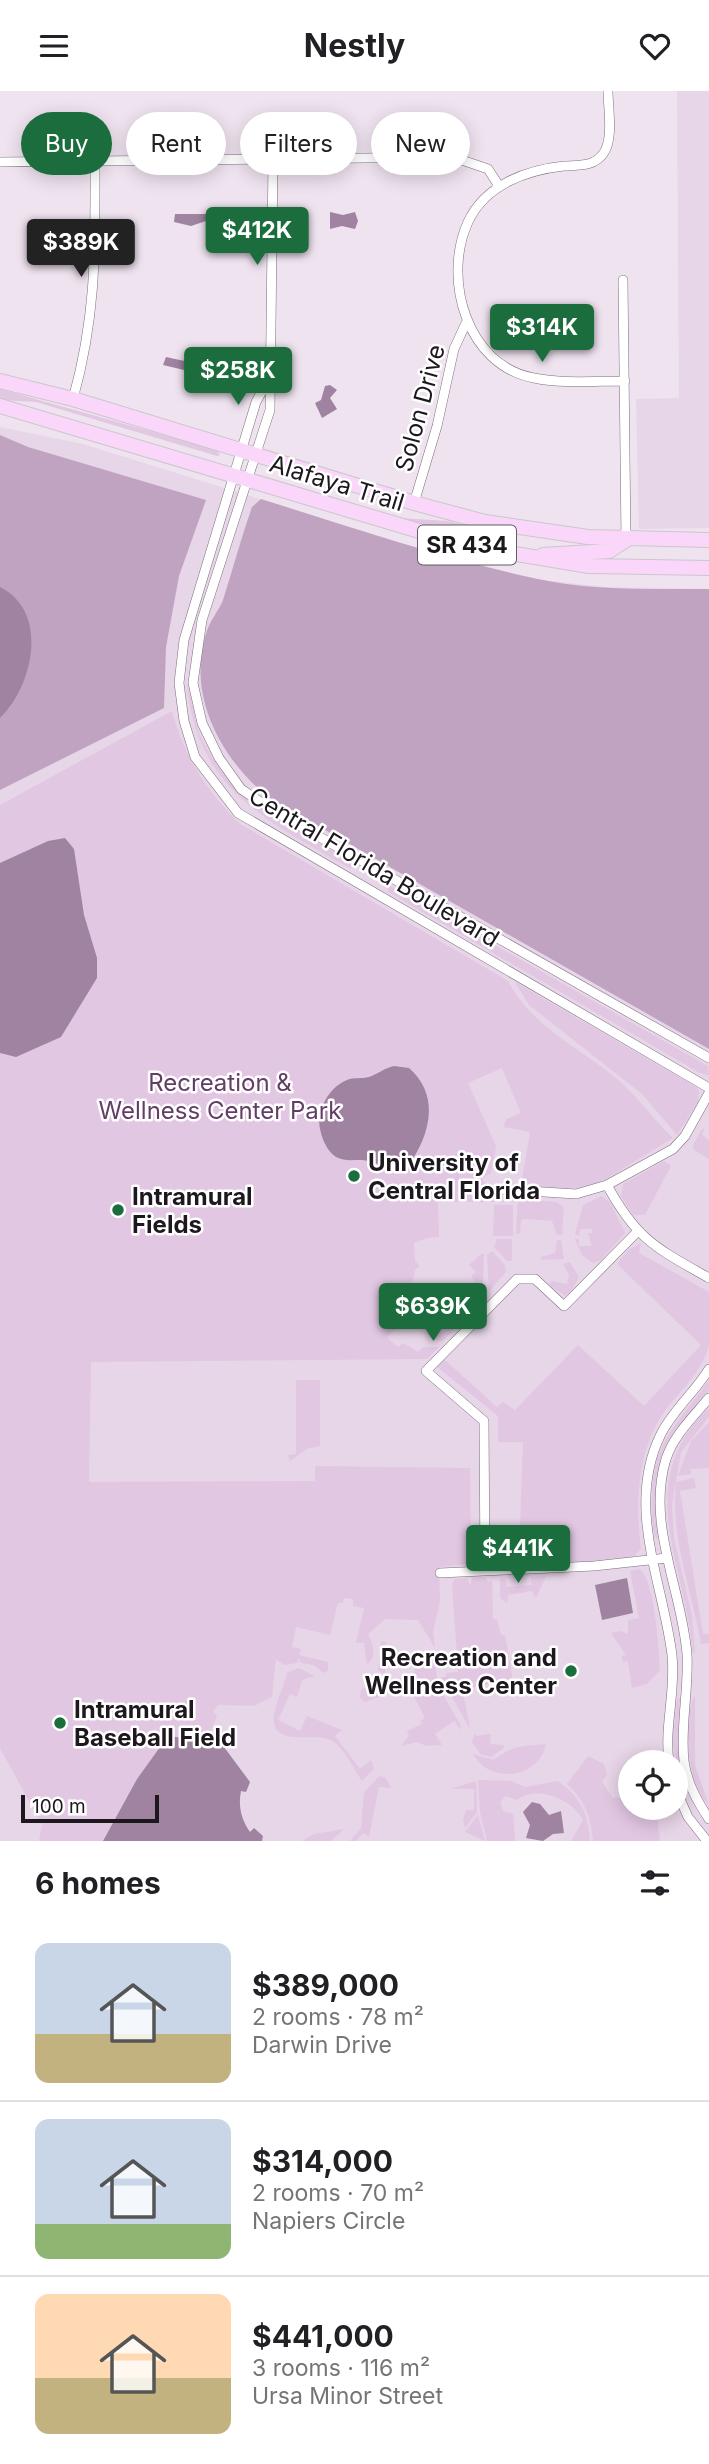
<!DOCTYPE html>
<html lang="en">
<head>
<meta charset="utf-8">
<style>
  :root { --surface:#fff; --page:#f2f2f2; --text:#202124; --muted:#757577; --line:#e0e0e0; --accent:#1c6d3d }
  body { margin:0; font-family:Inter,sans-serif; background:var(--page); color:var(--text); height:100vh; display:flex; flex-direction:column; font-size:26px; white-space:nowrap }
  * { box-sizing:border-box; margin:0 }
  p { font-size:23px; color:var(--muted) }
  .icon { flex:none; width:38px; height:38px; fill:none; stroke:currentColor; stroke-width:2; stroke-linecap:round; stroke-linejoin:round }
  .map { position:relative; height:1750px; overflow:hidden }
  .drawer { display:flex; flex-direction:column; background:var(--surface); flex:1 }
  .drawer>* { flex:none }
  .top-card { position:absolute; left:21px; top:21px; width:668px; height:63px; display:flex; gap:14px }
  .buttons { position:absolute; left:618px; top:1659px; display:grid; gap:14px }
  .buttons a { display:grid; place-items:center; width:70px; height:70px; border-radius:50%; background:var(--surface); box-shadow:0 4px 18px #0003; font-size:35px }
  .scale { position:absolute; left:21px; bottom:18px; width:138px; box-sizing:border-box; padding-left:7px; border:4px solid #1d181d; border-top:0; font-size:19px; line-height:24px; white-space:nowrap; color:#1d181d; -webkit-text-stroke:5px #fff; paint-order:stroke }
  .price { position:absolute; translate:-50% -60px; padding:0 16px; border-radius:7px; background:var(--accent); color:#fff; font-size:23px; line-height:46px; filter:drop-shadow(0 2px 4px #0008) }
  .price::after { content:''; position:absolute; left:50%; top:42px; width:21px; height:16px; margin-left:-10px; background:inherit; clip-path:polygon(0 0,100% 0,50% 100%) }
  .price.on { background:#222; color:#fff }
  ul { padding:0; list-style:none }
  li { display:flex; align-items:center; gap:21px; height:175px; padding:0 35px }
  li+li { border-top:2px solid var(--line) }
  li span { display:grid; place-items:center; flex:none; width:196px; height:140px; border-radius:14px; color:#555 }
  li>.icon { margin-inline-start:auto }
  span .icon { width:84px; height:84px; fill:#fffc; stroke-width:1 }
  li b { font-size:30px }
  h2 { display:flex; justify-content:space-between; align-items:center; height:84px; padding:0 35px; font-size:30px }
  .pill { padding:0 24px; border-radius:32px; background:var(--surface); box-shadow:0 4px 18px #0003; font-size:24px; line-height:63px }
  .pill.on { background:var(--accent); color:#fff }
  header { display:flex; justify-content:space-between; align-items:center; height:91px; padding:0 35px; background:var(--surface); font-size:32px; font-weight:700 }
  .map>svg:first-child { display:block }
</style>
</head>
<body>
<header><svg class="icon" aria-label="menu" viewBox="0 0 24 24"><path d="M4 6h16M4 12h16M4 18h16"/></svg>Nestly<svg class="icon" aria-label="heart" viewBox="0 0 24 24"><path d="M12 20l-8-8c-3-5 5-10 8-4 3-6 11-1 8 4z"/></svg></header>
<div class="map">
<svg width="709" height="1750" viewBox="0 0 709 1750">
  <rect width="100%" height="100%" fill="#efe3f0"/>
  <path fill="#e7d5e8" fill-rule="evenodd" d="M677,0h32v437l-70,1 -3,-130 43,-1z
    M0,336l83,17 376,117 76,18 69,8 105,2v1252h-709zM630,1671h46v46h-46z"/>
  <path fill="#e2c7e3" d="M0,298l217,61 3,5 -3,1 -181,-54 -36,-2z
    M400,427l48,3 42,11 -43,1z
    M187,593c6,14 7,35 13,51 29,66 95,91 151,127l2,5 -4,1c-82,-47 -152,-78 -162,-184z
    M172,620c13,47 34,79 68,113l268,157c23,45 72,67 109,98 21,18 36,40 56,59l-80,49 -38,2 -34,-4 9,-53 -26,-5 2,-8 15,-6 -19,-45 -34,15 28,63 -5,27 -9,6 11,15 18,4 2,4h-75l1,35 -12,1 -13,5 1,18 5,5 -5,4 -3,13 43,45 -12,13 -7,-1 -9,-8 6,-10 -10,-8 -5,3 -4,-3 -7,1 -20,23 11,9 5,-4 15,9 5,-5h16l-12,12 -336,3 -2,120 226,-1v-15l155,2 1,96 -32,3 1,34 -7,31 2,16 -17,-28 -33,-1 -17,15c5,10 10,22 -1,30l-3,-21h-8l8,-35 -11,-2v-7l-9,-1 -1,5h-5l-8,32 -34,-8 -4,20 9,2 -2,6 29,7v9l-5,2 -9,-8 -13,-2 -2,-5 -2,5 -13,2 -8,-6 -4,38 -18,9 -36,-1 -5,6 4,5 -7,17 11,10 -53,-7 -31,43 -34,62h-64l3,-16 -42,-77v-943z
    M387,793l321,182 1,9 -9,-2 -312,-181z
    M515,891l181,105 3,4 -1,11 -21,33 -35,-41 -113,-89z
    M702,1038h2l-2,6 7,5v19l-15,-9 -1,-5z
    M664,1070l7,5 -26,49h-12l-12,-19 2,-12z
    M602,1105l8,6 15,31 -24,27 -8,3 -11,-8 -7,-16h4v7h13l-4,-13h4v-4h-12l-1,7 -4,-2 8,-29z
    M518,1108l38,3 8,5 -2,28h-5l-5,-14 -28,-2 -3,1 -1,13 -4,1z
    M494,1114h19v31h-20z
    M497,1148h15v22h-5l-13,-14z
    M557,1149h4l3,19 -23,1v-3l14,-4z
    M641,1152l-2,10 70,39c0,16 0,38 0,54 -8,26 -26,42 -42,62 -30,40 -32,95 -26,141l-8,8 -72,7 -5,-11 -37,1 4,-112h-25v-26l-62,-50 8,-7 53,48 6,-5 12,8 63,-65 66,61 57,-61 -84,-81 11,-14z
    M492,1160l13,14 1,7 -17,19 -2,-36z
    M481,1163h3l-1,31 -5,1 -7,-10 5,-4 -7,-7z
    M570,1171l9,15 -8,15 -6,4 -17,-12 5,-3 14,3 2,-9 -6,-11z
    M453,1203l4,11 8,1 5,4 -10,10 -1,-3h-3l1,5 -16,-16z
    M296,1289h24v66l-13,3 -17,12 -2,-6 8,-1z
    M709,1289v10c-24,30 -50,54 -52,95 -1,17 5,40 0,55 -5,-8 -5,-22 -5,-32 -1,-67 22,-79 57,-128z
    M709,1317v9l-28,35 -9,52 2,34 18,78 3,37 -2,-1c-8,-88 -62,-171 16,-244z
    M709,1331v46l-18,1v5l-13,2 13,-35z
    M694,1387l2,10 -16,3 23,143h6v9l-8,1c-9,-54 -31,-105 -25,-162z
    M639,1478c16,9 20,82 21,101l-13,14 -15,4 -4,-27 -5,1 -1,-6 4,-1 -15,-22 9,-2 8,3v-14l11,-2 -9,-47z
    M546,1485l-10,22 -4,-7 -24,4 -1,8 -7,-5v-20h5l2,9 25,-2 -1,-8z
    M485,1486l3,5 4,-2 1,39 4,1 4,15h4l8,45 -46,8 -4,4 7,37 -29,-52h5v-4l12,-1 -6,-89 3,-4 12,-1 3,7 2,-7z
    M381,1550l7,2 -3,1v31l-7,-5z
    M432,1559l7,38 21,36 1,6 -7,-9 -19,13 7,11 -16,1 -9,-4 -16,4 8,-10 -2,-5 15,-7 -1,-4 4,-2 -22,-43 11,-1 1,-13z
    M299,1577l16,8 -13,4 -5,17 -7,-3 -12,26 22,11 7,-15 35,14 -7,6 25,33 11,-9 3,9 -12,12c-9,-13 -15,-29 -28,-39 -16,-13 -64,9 -60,-27 2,-14 10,-28 13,-42z
    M374,1591l5,2 6,11 -20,7 -5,-5 1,-7z
    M695,1605v70l14,39c-21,-15 -28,-91 -14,-109z
    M680,1607l-2,42 3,36 -9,-34 5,-43z
    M475,1642l1,3 15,-2 -1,10 14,1v3l-13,9 -11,-3 -8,-12z
    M546,1653c-7,35 -56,41 -73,10 29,9 15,6 39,-5 9,-4 24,-4 34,-5z
    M588,1665l16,8 3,10 -5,8 11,16 12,-1 5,3v8h26l4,33h-67c-3,-26 -7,-39 -26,-57z
    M379,1685l7,2 5,10 -12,-1 -10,50 -6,-4 -7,8h-6l11,-13 3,-35z
    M478,1689l33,1 14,6 33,-6c23,17 30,32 32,60h-19l12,-21c-10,-20 -46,-36 -66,-20l-11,-4 -6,6 3,9 10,3 2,27h-28l-7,-29z
    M476,1690l1,31 -12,16 -2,-9 3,-9h8v-21h-23z
    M478,1724l7,26 -20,-9z
    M344,1738l-13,12h-29l12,-7z"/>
  <path fill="#bfa3c0" d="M0,344l28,12 178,53 -27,76 -13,71 -2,61 -164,82z
    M261,408c90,28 180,59 272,79 57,13 118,11 176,11v460l-440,-251c-48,-39 -85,-105 -61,-170 4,-10 11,-18 15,-28 10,-31 18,-62 29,-93z"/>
  <path fill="#9f83a0" d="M330,121l13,3 12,-3 3,9 -3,8 -13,-3 -12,3z
    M175,123h32l2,6 -18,6 -17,-4z
    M166,266l37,8 1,6 -3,3 -38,-9z
    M330,294l7,5 -7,8 7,11 -15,9 -7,-15 6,-3 4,-14z
    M0,496c50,25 33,99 0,131z
    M65,747l9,11 10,66 13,43v20l-36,59 -45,20 -16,-4v-190l48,-22z
    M394,975l15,2c33,29 20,70 -3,101 -14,0 -24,-4 -38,-8 -10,-3 -21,2 -32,-4 -9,-6 -14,-18 -16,-28 -4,-18 9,-42 27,-49 7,-3 15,-1 22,-3 9,-3 15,-9 25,-11z
    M627,1487l6,35 -31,7 -7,-35z
    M168,1645l53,7 29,39 -4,10 -5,-1c-3,15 0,28 9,41l4,-4 9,8 -1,5h-159l34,-62z
    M532,1711l8,2 9,11 12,-4 3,22 -11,1 -10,7 -17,-3 4,-13 -7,-13z"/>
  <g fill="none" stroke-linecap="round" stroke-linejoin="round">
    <defs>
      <path id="street" d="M608,0c0,17 6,49 -5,63 -10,13 -24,11 -39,12 -38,4 -79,19 -96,56 -26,57 -1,144 66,156 29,6 61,3 91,3
        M273,68l-3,251 -68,210 -9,63 9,40 17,35 22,31 33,22 435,247
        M0,71l453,-5 35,12 11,17
        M623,189l3,260
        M268,289l-12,22 -72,238 -5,43 5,38 11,36 43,56 471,275
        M73,308c24,-86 22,-151 22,-239
        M414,412l23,-77 17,-77 12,-26
        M607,1094c30,55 49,63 102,93
        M498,1098l78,5 31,-9 66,-36 12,-13 24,-43
        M709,1307c-16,19 -35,37 -43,61 -20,65 16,131 21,195 2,36 -7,72 -3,107 3,22 13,40 25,58
        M485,1480l-1,-150 -58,-50 91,-92h18l29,27 73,-74
        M440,1482l154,-7 73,-8
        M669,1671c-5,-35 7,-71 3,-107 -9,-73 -47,-149 -11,-221 12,-24 34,-42 48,-65
        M676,1699l12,27 19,24"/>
      <path id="primary" d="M0,290l73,18 341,104 71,19 103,15 121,3
        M0,315l473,141 116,19 120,2
        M543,464l66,-4 17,-11"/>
    </defs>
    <use href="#street" stroke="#7a707b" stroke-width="10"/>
    <use href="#primary" stroke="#c9c8c9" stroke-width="16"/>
    <use href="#street" stroke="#fff" stroke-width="9"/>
    <use href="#primary" stroke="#fad6fb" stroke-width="14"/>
  </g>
  <g fill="#1c6d3d" stroke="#fff" stroke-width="2.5">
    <circle cx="354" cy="1085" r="7"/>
    <circle cx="118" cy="1119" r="7"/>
    <circle cx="571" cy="1580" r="7"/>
    <circle cx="60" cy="1632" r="7"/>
  </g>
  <g text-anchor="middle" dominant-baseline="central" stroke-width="5" stroke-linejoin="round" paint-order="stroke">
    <rect fill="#fff" stroke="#615d61" stroke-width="2" x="418" y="434.5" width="98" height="39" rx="5"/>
    <g font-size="23" font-weight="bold" fill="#1d181d">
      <text x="467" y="454">SR 434</text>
    </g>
    <g font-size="24" fill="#1d181d" stroke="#fff">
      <text transform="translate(420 317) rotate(-75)">Solon Drive</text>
      <text transform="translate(337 392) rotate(17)">Alafaya Trail</text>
      <text transform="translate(374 776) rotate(31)">Central Florida Boulevard</text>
    </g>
    <g font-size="24" fill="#643d66" stroke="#fff">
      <text x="220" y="991">Recreation &amp;<tspan x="220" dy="28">Wellness Center Park</tspan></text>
    </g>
    <g font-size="24" font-weight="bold" fill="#1d181d" stroke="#fff" text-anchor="start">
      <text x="368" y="1071">University of<tspan x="368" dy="28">Central Florida</tspan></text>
      <text x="132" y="1105">Intramural<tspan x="132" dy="28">Fields</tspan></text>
      <text x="557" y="1566" text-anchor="end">Recreation and<tspan x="557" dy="28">Wellness Center</tspan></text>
      <text x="74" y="1618">Intramural<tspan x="74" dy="28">Baseball Field</tspan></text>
    </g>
  </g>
</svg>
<div class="buttons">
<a><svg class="icon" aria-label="locate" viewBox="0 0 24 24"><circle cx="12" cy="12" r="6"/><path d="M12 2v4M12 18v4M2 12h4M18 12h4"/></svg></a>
</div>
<div class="scale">100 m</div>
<b class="price" style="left:257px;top:176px">$412K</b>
<b class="price on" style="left:81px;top:188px">$389K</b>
<b class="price" style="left:542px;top:273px">$314K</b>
<b class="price" style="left:238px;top:316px">$258K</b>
<b class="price" style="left:433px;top:1252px">$639K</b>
<b class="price" style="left:518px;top:1494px">$441K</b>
<div class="top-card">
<a class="pill on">Buy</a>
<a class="pill">Rent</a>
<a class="pill">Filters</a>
<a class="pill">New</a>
</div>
</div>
<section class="drawer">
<h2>6 homes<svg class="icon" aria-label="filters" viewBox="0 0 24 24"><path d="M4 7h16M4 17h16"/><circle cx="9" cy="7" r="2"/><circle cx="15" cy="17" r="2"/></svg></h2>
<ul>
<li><span style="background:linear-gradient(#c9d6e8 65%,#c2b280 0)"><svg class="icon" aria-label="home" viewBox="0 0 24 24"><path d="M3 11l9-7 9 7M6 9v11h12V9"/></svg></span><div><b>$389,000</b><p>2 rooms · 78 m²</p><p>Darwin Drive</p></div></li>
<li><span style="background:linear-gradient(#c9d6e8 75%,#8fb573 0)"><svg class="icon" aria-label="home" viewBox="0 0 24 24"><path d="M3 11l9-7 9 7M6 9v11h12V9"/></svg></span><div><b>$314,000</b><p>2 rooms · 70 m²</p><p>Napiers Circle</p></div></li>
<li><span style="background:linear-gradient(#ffd9b3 60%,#c2b280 0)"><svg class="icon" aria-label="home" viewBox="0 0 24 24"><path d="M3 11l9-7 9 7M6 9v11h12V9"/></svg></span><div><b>$441,000</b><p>3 rooms · 116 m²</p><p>Ursa Minor Street</p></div></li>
</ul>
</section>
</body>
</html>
